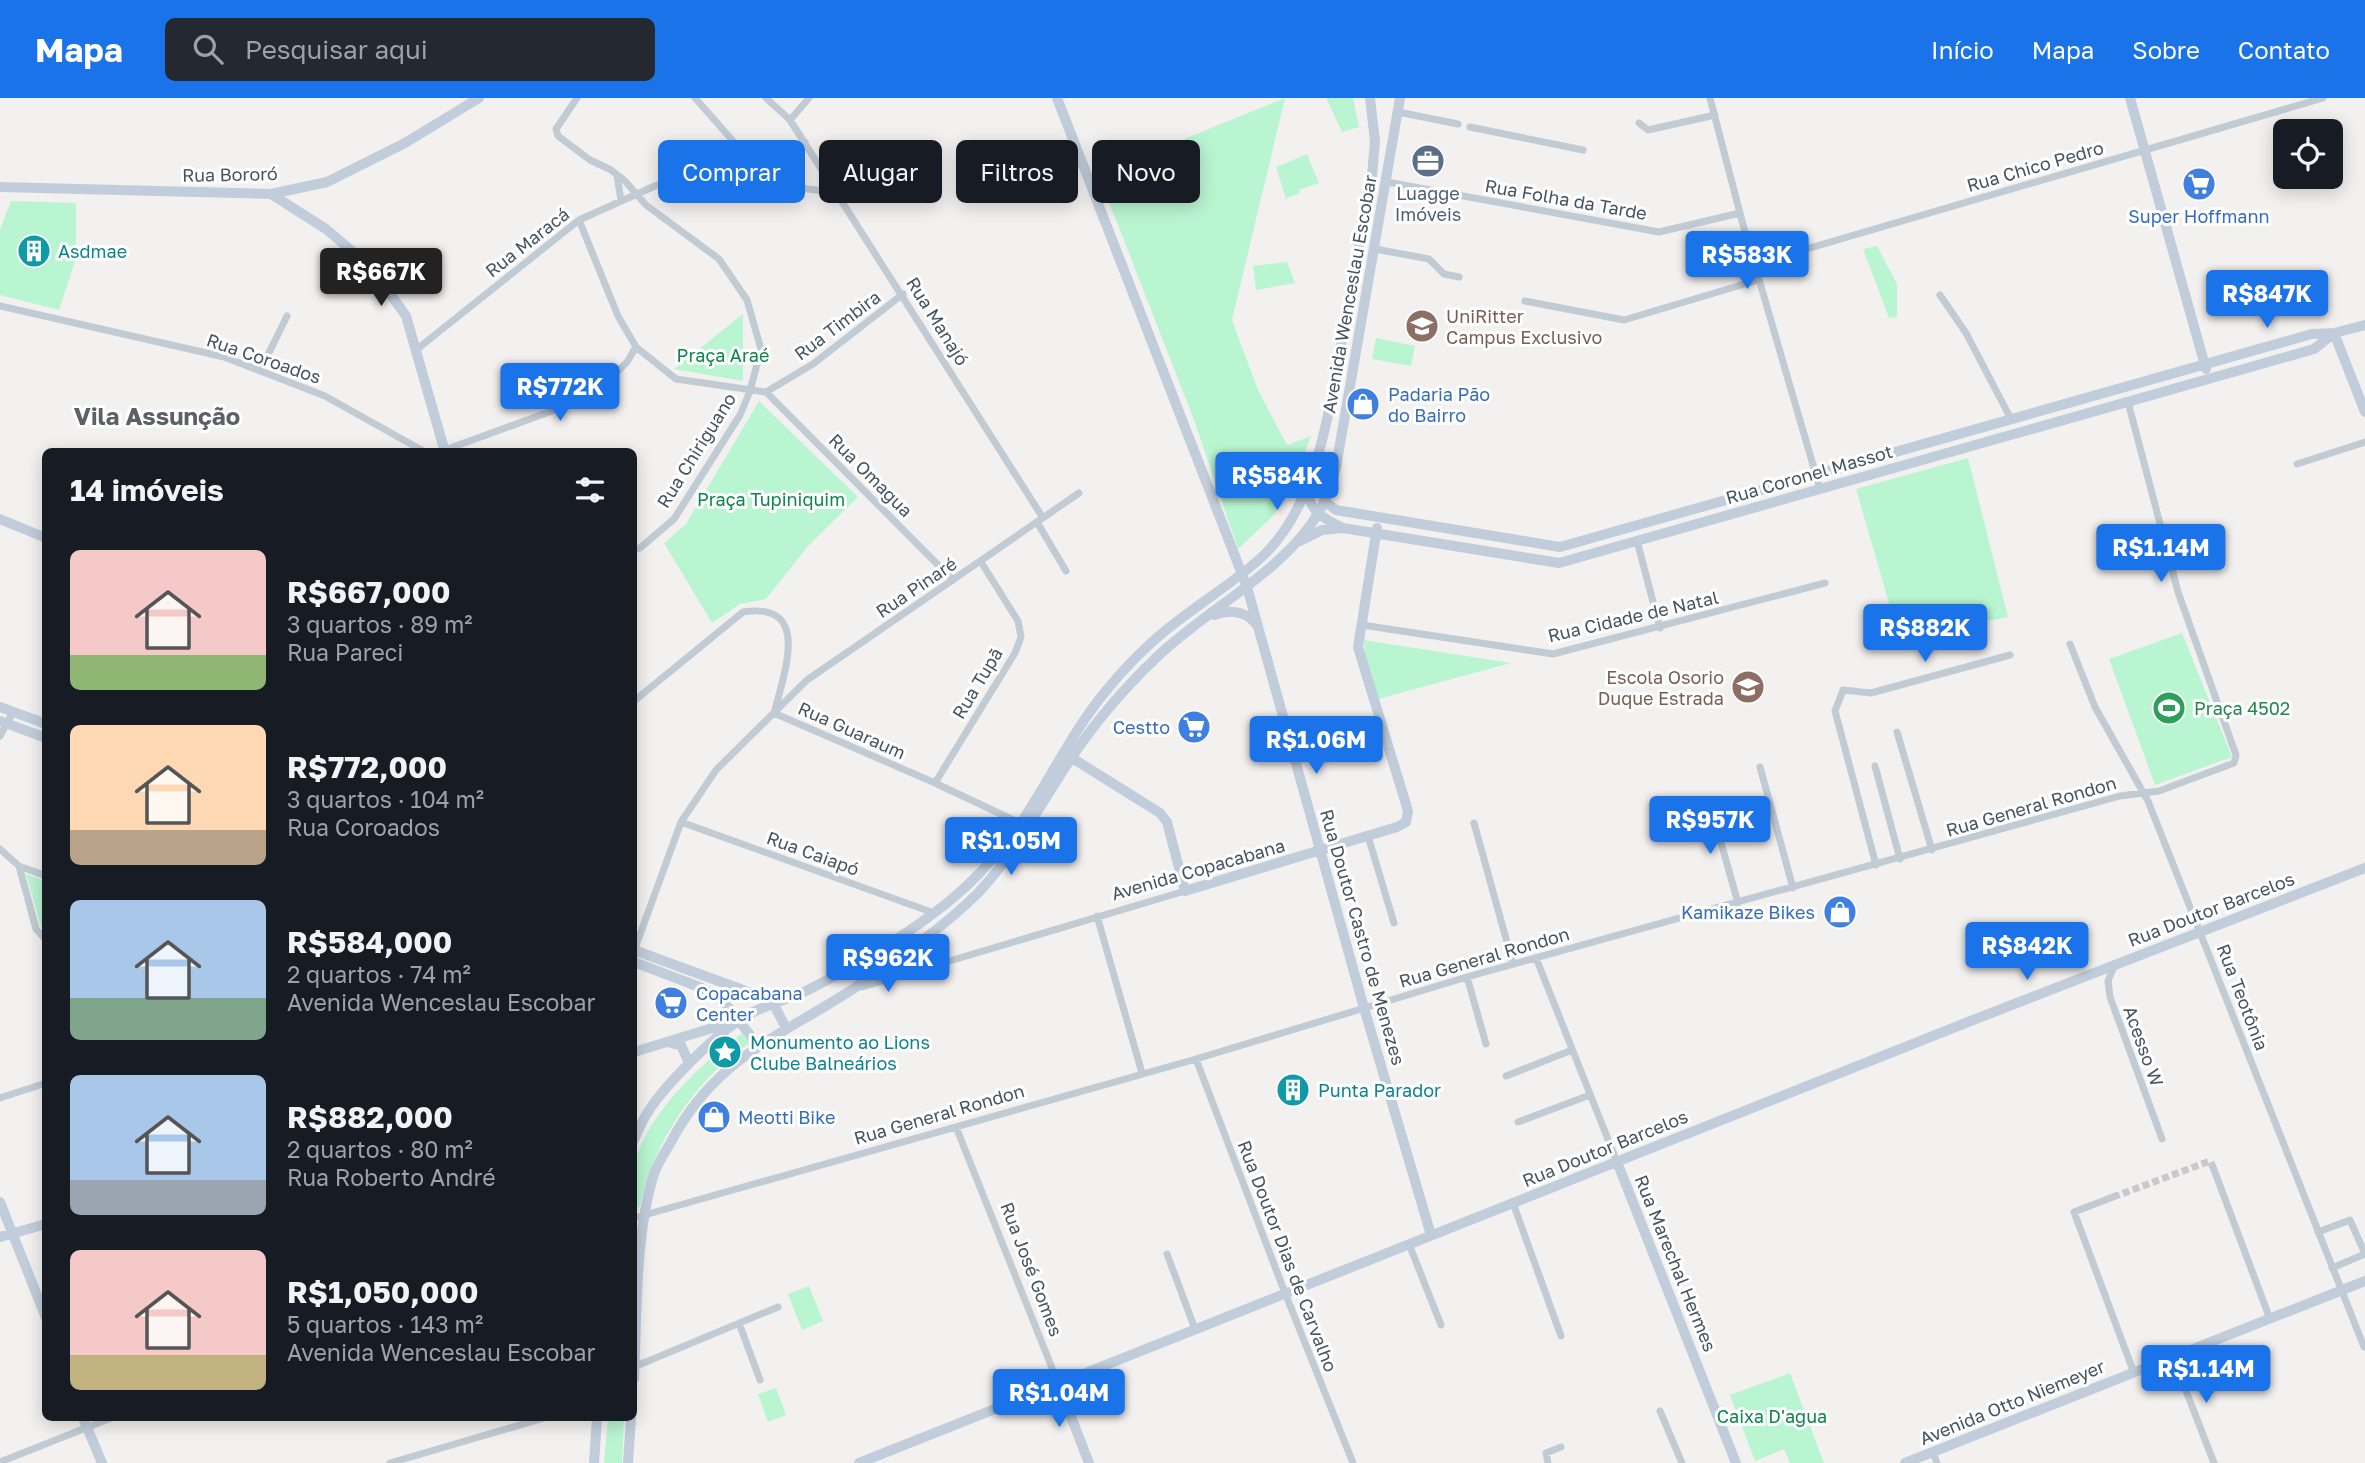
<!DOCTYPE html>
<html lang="pt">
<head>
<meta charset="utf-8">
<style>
  :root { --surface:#171b24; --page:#242831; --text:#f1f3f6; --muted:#9ea1a6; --accent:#1a73e8 }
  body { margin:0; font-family:"Golos Text",sans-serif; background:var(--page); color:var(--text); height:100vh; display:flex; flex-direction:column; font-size:26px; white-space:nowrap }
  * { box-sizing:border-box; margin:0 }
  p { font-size:23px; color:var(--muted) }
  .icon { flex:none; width:38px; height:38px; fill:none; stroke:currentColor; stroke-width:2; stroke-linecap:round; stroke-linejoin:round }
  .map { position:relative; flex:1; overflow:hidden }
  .drawer { position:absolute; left:42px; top:350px; width:595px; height:973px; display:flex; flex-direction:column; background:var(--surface); border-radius:10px; box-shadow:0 4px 18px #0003 }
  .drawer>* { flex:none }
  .guide { position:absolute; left:658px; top:42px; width:665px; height:63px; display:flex; gap:14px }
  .fabs { position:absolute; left:2273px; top:21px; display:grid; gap:14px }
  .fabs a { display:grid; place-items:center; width:70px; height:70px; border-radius:10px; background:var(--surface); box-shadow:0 4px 18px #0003; font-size:35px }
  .price { position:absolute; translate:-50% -60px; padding:0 16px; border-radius:7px; background:var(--accent); color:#fff; font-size:23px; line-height:46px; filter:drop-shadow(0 2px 4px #0008) }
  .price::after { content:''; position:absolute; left:50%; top:42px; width:21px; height:16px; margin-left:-10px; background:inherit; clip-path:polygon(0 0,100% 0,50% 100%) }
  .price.current { background:#222; color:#fff }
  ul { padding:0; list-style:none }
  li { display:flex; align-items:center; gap:21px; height:175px; padding:0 28px }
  li span { display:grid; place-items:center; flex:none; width:196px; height:140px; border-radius:10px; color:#555 }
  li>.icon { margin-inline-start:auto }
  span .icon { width:84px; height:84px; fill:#fffc; stroke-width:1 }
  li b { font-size:30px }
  h2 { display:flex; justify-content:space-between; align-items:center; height:84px; padding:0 28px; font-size:30px }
  .pill { padding:0 24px; border-radius:10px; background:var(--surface); box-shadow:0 4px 18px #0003; font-size:24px; line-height:63px }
  .pill.current { background:var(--accent); color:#fff }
  header { display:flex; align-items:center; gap:42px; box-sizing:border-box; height:98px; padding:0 35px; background:var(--accent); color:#fff }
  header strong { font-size:33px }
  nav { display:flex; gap:38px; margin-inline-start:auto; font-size:24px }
  .search { width:490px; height:63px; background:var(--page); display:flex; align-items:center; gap:18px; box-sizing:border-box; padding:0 24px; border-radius:10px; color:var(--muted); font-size:26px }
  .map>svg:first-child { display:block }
</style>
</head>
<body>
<header>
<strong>Mapa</strong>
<div class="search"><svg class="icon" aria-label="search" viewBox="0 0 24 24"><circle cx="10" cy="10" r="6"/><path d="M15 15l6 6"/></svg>Pesquisar aqui</div>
<nav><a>Início</a><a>Mapa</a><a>Sobre</a><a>Contato</a></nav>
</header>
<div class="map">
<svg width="2365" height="1365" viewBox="0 0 2365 1365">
  <rect width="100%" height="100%" fill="#f3f0f0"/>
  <path fill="#baf5d2" d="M1285,0l-53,222 26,70 29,55 24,-9 -24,59 -13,20 -36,34 -44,-129 -96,-246z
    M1326,0h27l6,29 -17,5z
    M1307,56l12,29 -20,7 1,3 -14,6 -10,-32z
    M11,103l65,2v55l-17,52 -59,-15v-66z
    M1877,148l20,38v33l-8,1 -26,-69z
    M1287,164l8,21 -39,7 -3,-24z
    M743,216v67l-69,-12z
    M1376,240l39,8 -4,20 -39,-7z
    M759,303l99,96 -51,50 -41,52 -26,5 -28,19 -48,-80 22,-19z
    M1968,360l40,159 -84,16 -13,-29 -20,6 -35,-121z
    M2182,535l50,124 -77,28 -46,-126z
    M1364,542l147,23 -133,36 -13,-42z
    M26,776l19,7v51l-4,-5z
    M742,935l8,10c-56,37 -95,98 -110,163l-6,5c0,-14 -3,-31 0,-44 11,-52 68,-104 108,-134z
    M809,1188l14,35 -21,9 -14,-36z
    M1790,1275l34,90h-34l-6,-14 -29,12 -25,-66z
    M776,1290l10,27 -18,7 -10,-28z
    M608,1320h16l-2,45h-18z"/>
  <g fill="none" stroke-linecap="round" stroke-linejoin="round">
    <path stroke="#c8c9cc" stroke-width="7" stroke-dasharray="7 3.5" stroke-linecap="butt" d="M2113,1099l97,-36 3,6"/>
    <path stroke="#c0cbd4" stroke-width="7" d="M577,0l-21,31 2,7 32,24 21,10 14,11 21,24 73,54 28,41 14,49 -11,42 -10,24 -66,104 -34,29 -6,2
      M695,0l76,86
      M766,0l24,22 253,398
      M1710,0l32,123 78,268
      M1398,14l60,12
      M790,22l19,-22
      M1639,25l9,7 67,-15
      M1470,29l113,23
      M617,77l4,26
      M1387,84l272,50 81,-19
      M787,88l18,-44
      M579,122l39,96 18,31 40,32 90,13 47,-28 90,-70
      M1375,151l54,10 15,15 15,3
      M1755,166l568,-166
      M1940,197l26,38 45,86
      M1525,203l99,19 134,-40
      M0,208l224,51 101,39 100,56
      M416,252l163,-130 87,-39 46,-5 126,17
      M260,273l27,-55
      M766,294l187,188
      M442,353l151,-55 34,-34 9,-15
      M2297,366l68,-22
      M1037,424l29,49
      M1637,443l23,87
      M1362,527l191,29 272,-71
      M2070,546l25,63 53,94 216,546
      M634,603l109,-89c69,-11 41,61 32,98
      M774,615l161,70 85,40
      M1897,634l35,118
      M0,638l13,-24
      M1875,668l25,93
      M1760,669l33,121
      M935,685l80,-130 6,-16 -3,-16 -37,-59
      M1709,702l29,103
      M681,724l253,91
      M1474,725l39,141
      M1368,738l26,87
      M0,751l19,17 27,10
      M1876,767l-41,-154 8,-21 28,3 139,-38
      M19,768l17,63 10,11
      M1097,818l45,157
      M634,853l47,-129 35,-52 91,-90 272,-187
      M1536,860l81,204
      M2115,866l-7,17 2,16 52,142
      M857,867c16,0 30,8 46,7
      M1467,879l19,67
      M862,889l323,-96
      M1196,961l89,234 68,170
      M1506,978l66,-26
      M0,1000l46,-15
      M1518,1024l72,-27
      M956,1029l102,256
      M2213,1069l57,152
      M2113,1099l-39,15 60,161
      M1513,1105l48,133
      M634,1120l562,-159 271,-82 653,-181 39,-5 75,-28 2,-8 -58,-163 -50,-190
      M2318,1134l32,-12 15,34
      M1409,1146l32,81
      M1167,1156l28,75
      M2332,1170l33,-14
      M739,1225l21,57
      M2173,1259l41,106
      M634,1269l144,-60
      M1660,1313l22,52
      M1933,1355l4,10
      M0,1364l111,-44
      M390,1365l154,-45
      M1548,1365l-2,-10 15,-6"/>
    <path stroke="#c1cddb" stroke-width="10" d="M1057,0l190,489 117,421 67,227
      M2130,0l76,271
      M0,89l271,7 56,-12 78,-39 74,-45
      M271,96l55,35 46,39 34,48 39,136
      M2334,235l31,79
      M1308,391c-1,21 18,31 35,39l216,35 755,-214 20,-16
      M1324,403l12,9 224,37 752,-213 22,-1 31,-8
      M0,421l46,19
      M1300,443l22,-11 21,-2
      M1214,517c15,-6 32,-4 42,9
      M0,609l46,17
      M0,623l46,17
      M1072,660l88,55 7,9 18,69 212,-64 9,-5 2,-11 -50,-164 19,-119
      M634,852l109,40 30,13 13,25
      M903,855l7,14 8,4
      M634,864l68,26 22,14 34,43
      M671,945l10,2 8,18
      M634,954l98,-30
      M634,1042c4,-9 8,-19 14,-28 16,-26 64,-74 90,-91 21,-15 47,-20 70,-31 43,-22 87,-48 126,-77 34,-25 64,-57 88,-92 28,-42 51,-90 83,-129 21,-26 47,-52 74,-72 28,-22 60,-41 86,-66 56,-56 65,-153 79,-227 9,-50 18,-101 28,-151l3,-35 -5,-43
      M1617,1064l119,301
      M0,1104l46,116
      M0,1139l46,-13
      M634,1281c3,-64 1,-145 20,-205 4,-11 11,-22 17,-32 44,-84 108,-105 182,-153 42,-28 90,-61 125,-96 34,-36 56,-78 83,-119 26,-42 60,-83 96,-117 50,-49 137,-90 167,-155 5,-11 8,-24 12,-35l64,-369
      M1058,1285l31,80
      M83,1320l19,45
      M594,1365l3,-45
      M628,1365l3,-45
      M859,1365l1109,-441 397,-154
      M1905,1365l460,-182"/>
  </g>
  <defs>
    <symbol id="office-disc" viewBox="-11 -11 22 22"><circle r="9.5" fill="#5c6f8a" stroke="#fff"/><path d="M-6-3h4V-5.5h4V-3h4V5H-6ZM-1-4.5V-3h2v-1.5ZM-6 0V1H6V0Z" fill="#fff"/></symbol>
    <symbol id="supermarket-disc" viewBox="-11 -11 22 22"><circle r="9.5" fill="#3f7fe0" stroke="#fff"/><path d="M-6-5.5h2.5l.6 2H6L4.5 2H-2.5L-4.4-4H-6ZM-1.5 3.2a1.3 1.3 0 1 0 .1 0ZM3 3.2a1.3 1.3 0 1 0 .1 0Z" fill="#fff"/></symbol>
    <symbol id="building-disc" viewBox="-11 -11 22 22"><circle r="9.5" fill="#0f9aa8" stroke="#fff"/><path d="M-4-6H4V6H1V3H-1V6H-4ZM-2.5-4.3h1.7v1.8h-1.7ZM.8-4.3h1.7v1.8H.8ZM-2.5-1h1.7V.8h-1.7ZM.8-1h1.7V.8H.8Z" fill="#fff"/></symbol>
    <symbol id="university-disc" viewBox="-11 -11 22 22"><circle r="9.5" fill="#8d6e63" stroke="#fff"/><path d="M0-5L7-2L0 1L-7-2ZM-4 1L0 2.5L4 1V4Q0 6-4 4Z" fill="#fff"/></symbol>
    <symbol id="shop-disc" viewBox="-11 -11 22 22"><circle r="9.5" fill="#3f7fe0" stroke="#fff"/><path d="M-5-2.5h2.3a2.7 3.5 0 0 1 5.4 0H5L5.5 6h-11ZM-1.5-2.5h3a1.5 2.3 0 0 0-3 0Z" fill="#fff"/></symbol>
    <symbol id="school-disc" viewBox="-11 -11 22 22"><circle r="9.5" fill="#8d6e63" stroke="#fff"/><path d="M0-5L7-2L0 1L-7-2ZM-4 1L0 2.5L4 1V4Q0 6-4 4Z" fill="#fff"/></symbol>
    <symbol id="stadium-disc" viewBox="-11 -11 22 22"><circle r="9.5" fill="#2e9e5b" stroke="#fff"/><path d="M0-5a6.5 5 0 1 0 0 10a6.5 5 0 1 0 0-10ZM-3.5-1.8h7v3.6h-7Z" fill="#fff"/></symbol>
    <symbol id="sight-disc" viewBox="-11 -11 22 22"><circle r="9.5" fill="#0f9aa8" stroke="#fff"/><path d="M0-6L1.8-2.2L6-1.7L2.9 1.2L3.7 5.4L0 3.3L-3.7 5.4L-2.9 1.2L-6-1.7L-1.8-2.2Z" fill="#fff"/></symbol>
  </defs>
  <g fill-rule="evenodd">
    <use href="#office-disc" x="1409" y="44" width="38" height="38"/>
    <use href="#supermarket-disc" x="2180" y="67" width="38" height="38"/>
    <use href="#building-disc" x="15" y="134" width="38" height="38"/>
    <use href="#university-disc" x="1403" y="209" width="38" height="38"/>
    <use href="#shop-disc" x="1344" y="287" width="38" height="38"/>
    <use href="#school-disc" x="1729" y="570" width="38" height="38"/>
    <use href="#stadium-disc" x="2150" y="591" width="38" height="38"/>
    <use href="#supermarket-disc" x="1175" y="610" width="38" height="38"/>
    <use href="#shop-disc" x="1821" y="795" width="38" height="38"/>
    <use href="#supermarket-disc" x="652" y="886" width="38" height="38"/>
    <use href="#sight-disc" x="706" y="935" width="38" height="38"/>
    <use href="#building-disc" x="1274" y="973" width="38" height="38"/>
    <use href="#shop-disc" x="695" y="1000" width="38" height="38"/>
  </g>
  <g text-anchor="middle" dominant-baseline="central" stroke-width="6" stroke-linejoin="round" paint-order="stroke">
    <g font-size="18" fill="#465461" stroke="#fff">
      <text transform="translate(2035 68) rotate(-16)">Rua Chico Pedro</text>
      <text transform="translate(230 76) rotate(-1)">Rua Bororó</text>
      <text transform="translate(1566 101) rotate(10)">Rua Folha da Tarde</text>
      <text transform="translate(527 144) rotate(-38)">Rua Maracá</text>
      <text transform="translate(1349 196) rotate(-80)">Avenida Wenceslau Escobar</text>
      <text transform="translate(938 223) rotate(58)">Rua Manajó</text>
      <text transform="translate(837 227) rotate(-37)">Rua Timbira</text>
      <text transform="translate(264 260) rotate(19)">Rua Coroados</text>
      <text transform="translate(696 352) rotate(-58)">Rua Chiriguano</text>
      <text transform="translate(1809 376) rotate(-16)">Rua Coronel Massot</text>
      <text transform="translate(871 377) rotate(45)">Rua Omagua</text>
      <text transform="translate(916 489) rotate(-34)">Rua Pinaré</text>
      <text transform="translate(1633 518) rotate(-13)">Rua Cidade de Natal</text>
      <text transform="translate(977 585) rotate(-59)">Rua Tupã</text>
      <text transform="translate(852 632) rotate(24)">Rua Guaraum</text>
      <text transform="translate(2031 708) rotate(-16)">Rua General Rondon</text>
      <text transform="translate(813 755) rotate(20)">Rua Caiapó</text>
      <text transform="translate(1198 771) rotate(-16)">Avenida Copacabana</text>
      <text transform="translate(2211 811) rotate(-21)">Rua Doutor Barcelos</text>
      <text transform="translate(1363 839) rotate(74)">Rua Doutor Castro de Menezes</text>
      <text transform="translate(1484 859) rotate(-16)">Rua General Rondon</text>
      <text transform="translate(2243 899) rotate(69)">Rua Teotônia</text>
      <text transform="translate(2144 948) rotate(70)">Acesso W</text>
      <text transform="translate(939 1016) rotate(-16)">Rua General Rondon</text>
      <text transform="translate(1605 1050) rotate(-22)">Rua Doutor Barcelos</text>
      <text transform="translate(1288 1158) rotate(69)">Rua Doutor Dias de Carvalho</text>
      <text transform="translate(1676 1165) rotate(68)">Rua Marechal Hermes</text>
      <text transform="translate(1032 1171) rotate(69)">Rua José Gomes</text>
      <text transform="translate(2012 1304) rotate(-22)">Avenida Otto Niemeyer</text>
    </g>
    <g font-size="18" fill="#4e5e75" stroke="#fff">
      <text x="1428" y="95">Luagge<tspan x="1428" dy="21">Imóveis</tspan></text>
    </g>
    <g font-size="18" fill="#366cbe" stroke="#fff" text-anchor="start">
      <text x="2199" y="118" text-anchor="middle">Super Hoffmann</text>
      <text x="1388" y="296">Padaria Pão<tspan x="1388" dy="21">do Bairro</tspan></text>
      <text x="1170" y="629" text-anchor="end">Cestto</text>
      <text x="1815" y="814" text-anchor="end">Kamikaze Bikes</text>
      <text x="696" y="895">Copacabana<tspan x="696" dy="21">Center</tspan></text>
      <text x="738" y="1019">Meotti Bike</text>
    </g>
    <g font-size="18" fill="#0d838f" stroke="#fff" text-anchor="start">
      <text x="58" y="153">Asdmae</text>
      <text x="750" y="944">Monumento ao Lions<tspan x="750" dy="21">Clube Balneários</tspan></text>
      <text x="1318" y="992">Punta Parador</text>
    </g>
    <g font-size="18" fill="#785e54" stroke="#fff" text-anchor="start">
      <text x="1446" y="218">UniRitter<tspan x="1446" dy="21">Campus Exclusivo</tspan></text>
      <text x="1724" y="579" text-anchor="end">Escola Osorio<tspan x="1724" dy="21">Duque Estrada</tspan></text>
    </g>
    <g font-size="18" fill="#0c874b" stroke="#fff">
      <text x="723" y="257">Praça Araé</text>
      <text x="771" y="401">Praça Tupiniquim</text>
      <text x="1772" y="1318">Caixa D'agua</text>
    </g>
    <g font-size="18" fill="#27864d" stroke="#fff" text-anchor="start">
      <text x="2194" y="610">Praça 4502</text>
    </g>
    <g font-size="24" font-weight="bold" fill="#5c6167" stroke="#fff">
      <text x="157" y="317">Vila Assunção</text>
    </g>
  </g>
</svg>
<div class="fabs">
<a><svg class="icon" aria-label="locate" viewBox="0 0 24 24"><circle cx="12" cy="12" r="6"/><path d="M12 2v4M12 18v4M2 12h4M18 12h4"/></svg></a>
</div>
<b class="price" style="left:1747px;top:193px">R$583K</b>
<b class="price current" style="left:381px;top:210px">R$667K</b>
<b class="price" style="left:2267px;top:232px">R$847K</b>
<b class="price" style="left:560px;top:325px">R$772K</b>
<b class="price" style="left:1277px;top:414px">R$584K</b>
<b class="price" style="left:2161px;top:486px">R$1.14M</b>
<b class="price" style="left:1925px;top:566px">R$882K</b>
<b class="price" style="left:1316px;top:678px">R$1.06M</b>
<b class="price" style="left:1710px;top:758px">R$957K</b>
<b class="price" style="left:1011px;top:779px">R$1.05M</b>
<b class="price" style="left:2027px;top:884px">R$842K</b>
<b class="price" style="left:888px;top:896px">R$962K</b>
<b class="price" style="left:2206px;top:1307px">R$1.14M</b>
<b class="price" style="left:1059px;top:1331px">R$1.04M</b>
<div class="guide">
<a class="pill current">Comprar</a>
<a class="pill">Alugar</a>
<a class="pill">Filtros</a>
<a class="pill">Novo</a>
</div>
<section class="drawer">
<h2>14 imóveis<svg class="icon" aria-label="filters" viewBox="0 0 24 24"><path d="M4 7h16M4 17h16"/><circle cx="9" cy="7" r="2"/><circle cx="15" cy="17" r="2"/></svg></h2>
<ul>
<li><span style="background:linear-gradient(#f6c9c9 75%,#8fb573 0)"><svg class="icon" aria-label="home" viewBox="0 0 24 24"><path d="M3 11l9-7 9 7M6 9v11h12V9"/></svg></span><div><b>R$667,000</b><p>3 quartos · 89 m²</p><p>Rua Pareci</p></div></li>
<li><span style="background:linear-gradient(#ffd9b3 75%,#b9a48a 0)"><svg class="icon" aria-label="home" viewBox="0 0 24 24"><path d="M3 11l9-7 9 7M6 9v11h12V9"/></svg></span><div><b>R$772,000</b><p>3 quartos · 104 m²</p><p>Rua Coroados</p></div></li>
<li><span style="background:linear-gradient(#a9c7e8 70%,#7fa58c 0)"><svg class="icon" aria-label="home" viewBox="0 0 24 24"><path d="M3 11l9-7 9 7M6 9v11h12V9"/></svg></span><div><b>R$584,000</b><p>2 quartos · 74 m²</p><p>Avenida Wenceslau Escobar</p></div></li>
<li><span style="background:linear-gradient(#a9c7e8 75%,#9aa5b1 0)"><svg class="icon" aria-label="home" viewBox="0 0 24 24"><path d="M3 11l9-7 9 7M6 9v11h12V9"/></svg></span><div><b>R$882,000</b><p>2 quartos · 80 m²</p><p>Rua Roberto André</p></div></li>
<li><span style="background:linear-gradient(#f6c9c9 75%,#c2b280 0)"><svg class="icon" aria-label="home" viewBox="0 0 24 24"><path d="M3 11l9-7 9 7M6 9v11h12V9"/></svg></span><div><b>R$1,050,000</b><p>5 quartos · 143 m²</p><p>Avenida Wenceslau Escobar</p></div></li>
</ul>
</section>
</div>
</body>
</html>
